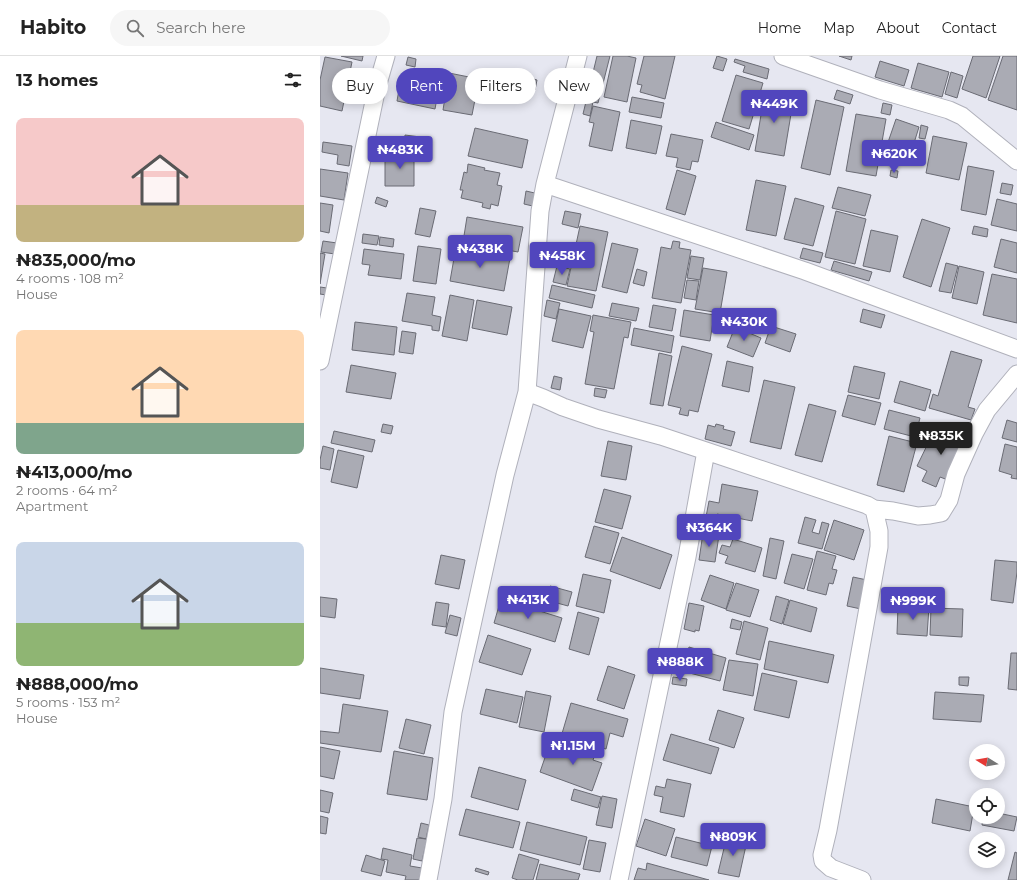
<!DOCTYPE html>
<html lang="en">
<head>
<meta charset="utf-8">
<style>
  :root { --surface:#fff; --page:#f6f6f6; --text:#222; --muted:#767676; --line:#e0e0e0; --accent:#5146bd }
  body { margin:0; font-family:Montserrat,sans-serif; background:var(--page); color:var(--text); height:100vh; display:flex; flex-direction:column; font-size:15px; white-space:nowrap }
  * { box-sizing:border-box; margin:0 }
  p { font-size:13px; color:var(--muted) }
  .icon { flex:none; width:22px; height:22px; fill:none; stroke:currentColor; stroke-width:2; stroke-linecap:round; stroke-linejoin:round }
  .map { position:relative; flex:1; overflow:hidden }
  .side { display:flex; flex-direction:column; background:var(--surface); width:320px }
  .side>* { flex:none }
  .guide { position:absolute; left:12px; top:12px; width:380px; height:36px; display:flex; gap:8px }
  .needle { width:26px; rotate:281deg }
  .buttons { position:absolute; left:649px; top:688px; display:grid; gap:8px }
  .buttons a { display:grid; place-items:center; width:36px; height:36px; border-radius:50%; background:var(--surface); box-shadow:0 2px 10px #0003; font-size:20px }
  .price { position:absolute; translate:-50% -34px; padding:0 9px; border-radius:4px; background:var(--accent); color:#fff; font-size:13px; line-height:26px; filter:drop-shadow(0 1px 2px #0008) }
  .price::after { content:''; position:absolute; left:50%; top:24px; width:12px; height:9px; margin-left:-6px; background:inherit; clip-path:polygon(0 0,100% 0,50% 100%) }
  .price.selected { background:#222; color:#fff }
  ul { padding:0; list-style:none }
  li { display:grid; align-content:center; gap:8px; height:212px; padding:0 16px }
  li span { display:grid; place-items:center; height:124px; border-radius:8px; color:#555 }
  li>.icon { margin-inline-start:auto }
  span .icon { width:72px; height:72px; fill:#fffc; stroke-width:1 }
  li b { font-size:17px }
  h2 { display:flex; justify-content:space-between; align-items:center; height:48px; padding:0 16px; font-size:17px }
  .tag { padding:0 14px; border-radius:18px; background:var(--surface); box-shadow:0 2px 10px #0003; font-size:14px; line-height:36px }
  .tag.selected { background:var(--accent); color:#fff }
  header { display:flex; align-items:center; gap:24px; box-sizing:border-box; height:56px; padding:0 20px; background:var(--surface); border-bottom:1px solid var(--line) }
  header strong { font-size:19px }
  nav { display:flex; gap:22px; margin-inline-start:auto; font-size:14px }
  .search { width:280px; height:36px; background:var(--page); display:flex; align-items:center; gap:10px; box-sizing:border-box; padding:0 14px; border-radius:22px; color:var(--muted); font-size:15px }
  main { display:flex; flex:1; min-height:0 }
  .map>svg:first-child { display:block }
</style>
</head>
<body>
<header>
<strong>Habito</strong>
<div class="search"><svg class="icon" aria-label="search" viewBox="0 0 24 24"><circle cx="10" cy="10" r="6"/><path d="M15 15l6 6"/></svg>Search here</div>
<nav><a>Home</a><a>Map</a><a>About</a><a>Contact</a></nav>
</header>
<main>
<section class="side">
<h2>13 homes<svg class="icon" aria-label="filters" viewBox="0 0 24 24"><path d="M4 7h16M4 17h16"/><circle cx="9" cy="7" r="2"/><circle cx="15" cy="17" r="2"/></svg></h2>
<ul>
<li><span style="background:linear-gradient(#f6c9c9 70%,#c2b280 0)"><svg class="icon" aria-label="home" viewBox="0 0 24 24"><path d="M3 11l9-7 9 7M6 9v11h12V9"/></svg></span><div><b>₦835,000/mo</b><p>4 rooms · 108 m²</p><p>House</p></div></li>
<li><span style="background:linear-gradient(#ffd9b3 75%,#7fa58c 0)"><svg class="icon" aria-label="home" viewBox="0 0 24 24"><path d="M3 11l9-7 9 7M6 9v11h12V9"/></svg></span><div><b>₦413,000/mo</b><p>2 rooms · 64 m²</p><p>Apartment</p></div></li>
<li><span style="background:linear-gradient(#c9d6e8 65%,#8fb573 0)"><svg class="icon" aria-label="home" viewBox="0 0 24 24"><path d="M3 11l9-7 9 7M6 9v11h12V9"/></svg></span><div><b>₦888,000/mo</b><p>5 rooms · 153 m²</p><p>House</p></div></li>
</ul>
</section>
<div class="map">
<svg width="697" height="824" viewBox="0 0 697 824">
  <rect width="100%" height="100%" fill="#e6e7f1"/>
  <path fill="#aaabb4" stroke="#6a6b74" d="M21,0h22l-1,5z
    M277,0h13l-12,47 -5,-1 -3,14 -7,-2z
    M293,0h14l9,2 -9,44 -23,-5z
    M324,0h31l-10,43 -25,-7 2,-7 -5,-1z
    M397,0l10,3 -4,12 -10,-3z
    M519,0h13l-1,4z
    M653,0h27l-14,42 -24,-9z
    M683,0h14v54l-29,-10z
    M5,1l27,5 -10,49 -22,-5v-26z
    M88,1l8,2 -1,8 -9,-2z
    M415,3l34,10 -2,10 -24,-7 2,-6 -11,-4z
    M560,5l29,9 -5,16 -29,-9z
    M598,7l31,9 -7,25 -31,-9z
    M183,13l12,3 -1,6 -12,-2z
    M631,16l12,4 -6,22 -12,-4z
    M129,17l30,6 -7,36 -29,-5z
    M199,19l18,5 -2,10 -19,-5z
    M416,19l27,8 -14,46 -27,-8z
    M81,22l38,9 -4,22 -38,-8z
    M517,34l16,5 -3,9 -16,-5z
    M445,35l29,5 -10,60 -29,-5z
    M312,41l32,6 -3,15 -32,-6z
    M496,44l28,7 -14,68 -29,-7z
    M563,47l9,2 -2,10 -9,-2z
    M273,50l27,6 -8,39 -23,-5 5,-23 -5,-1z
    M536,58l30,5 -10,57 -30,-5z
    M576,63l23,8 -10,32 -24,-8z
    M311,64l31,6 -6,28 -30,-6z
    M396,66l38,13 -5,15 -38,-13z
    M601,69l7,2 -3,12 -6,-1z
    M155,72l53,12 -6,28 -54,-12z
    M351,78l32,6 -5,22 -6,-1 -2,9 -14,-3 2,-9 -12,-2z
    M85,79l23,3 -2,16 -22,-2z
    M613,80l34,7 -8,37 -33,-7z
    M3,86l29,4 -3,20 -12,-2 1,-9 -16,-3z
    M94,98v32h-29v-31z
    M148,108l17,4 -1,2 16,3 -3,12 5,1 -4,20 -7,-2 -1,5 -8,-2 1,-4 -22,-5 2,-8h-3l4,-18 3,1z
    M648,110l26,5 -8,44 -25,-5z
    M0,113l28,4 -4,27 -24,-4z
    M357,114l19,6 -11,39 -19,-6z
    M571,114l7,1 -1,7 -7,-2z
    M436,124l30,6 -10,50 -30,-6z
    M682,127l11,2 -2,10 -11,-2z
    M518,131l33,8 -6,21 -33,-8z
    M206,135l13,3 -2,13 -13,-3z
    M57,141l11,4 -2,6 -11,-4z
    M475,142l29,8 -11,40 -29,-7z
    M677,143l20,5v27l-26,-6z
    M0,147l13,2 -4,28 -9,-2z
    M100,152l16,3 -6,26 -15,-3z
    M245,155l16,3 -3,14 -16,-4z
    M516,155l30,8 -11,45 -30,-7z
    M147,161l56,10 -5,25 -55,-10z
    M602,163l28,9 -19,59 -28,-10z
    M260,170l28,6 -12,59 -29,-5z
    M654,170l14,3 -1,8 -15,-3z
    M551,174l27,6 -8,36 -27,-6z
    M43,178l16,2 -2,9 -15,-2z
    M60,181l14,2 -1,8 -14,-2z
    M681,183l16,4v30l-23,-6z
    M3,185l14,2 -2,11 -14,-2z
    M353,185l7,1 -1,6 12,2 -10,53 -29,-5 9,-51 10,2z
    M292,187l26,6 -11,44 -25,-6z
    M98,190l23,3 -5,35 -23,-3z
    M136,191l54,11 -6,33 -54,-10z
    M483,192l20,5 -3,10 -20,-5z
    M44,193l40,5 -3,25 -33,-4 2,-10 -8,-1z
    M0,197l5,1 -5,30z
    M371,200l13,2 -4,22 -13,-2z
    M514,205l38,11 -3,9 -38,-11z
    M626,207l12,3 -7,27 -12,-2z
    M237,210l13,3 -4,16 -13,-3z
    M639,210l25,6 -7,32 -25,-6z
    M383,212l24,4 -7,41 -25,-4z
    M317,213l10,3 -3,14 -11,-3z
    M672,218l25,5v44l-34,-8z
    M367,224l12,1 -3,19 -12,-2z
    M232,229l43,10 -3,13 -43,-10z
    M0,231l7,1 -1,7 -6,-1z
    M87,237l28,4 -3,18 9,2 -2,14 -7,-1v-4l-30,-5z
    M130,239l24,5 -7,41 -25,-5z
    M157,244l35,7 -5,28 -35,-7z
    M227,244l13,3 -4,16 -12,-3z
    M292,247l27,5 -3,13 -27,-5z
    M333,249l23,4 -4,22 -23,-4z
    M239,253l32,7 -8,32 -31,-7z
    M543,253l22,6 -4,13 -21,-6z
    M364,254l30,5 -4,26 -30,-5z
    M273,259l38,7 -3,16 -4,-1 -10,52 -29,-5 9,-52 -4,-1z
    M35,266l42,5 -3,28 -42,-5z
    M451,270l25,8 -6,18 -25,-9z
    M415,271l26,11 -8,19 -26,-10z
    M314,272l40,8 -3,17 -40,-8z
    M82,275l14,2 -3,21 -14,-2z
    M362,290l30,8 -14,58 -9,-2 -1,6 -9,-2 2,-6 -13,-3z
    M631,295l31,9 -14,47 7,2 -4,11 -42,-12 4,-14 5,2z
    M339,297l13,3 -9,50 -13,-2z
    M407,305l26,6 -4,25 -27,-6z
    M31,309l45,8 -5,26 -45,-7z
    M534,310l31,7 -6,26 -31,-7z
    M234,320l8,2 -2,12 -9,-2z
    M444,324l31,7 -14,62 -31,-7z
    M580,325l31,9 -6,21 -31,-9z
    M275,332l12,2 -2,8 -11,-2z
    M528,339l33,8 -6,22 -33,-9z
    M489,348l27,7 -14,51 -27,-7z
    M569,354l31,8 -5,19 -31,-8z
    M687,364l10,3v19l-15,-4z
    M63,368l10,2 -2,8 -10,-2z
    M396,368l8,2 -1,3 12,3 -4,14 -26,-7 3,-14 7,2z
    M616,371l30,15 -18,38 -8,-3 -4,10 -14,-6 5,-10 -10,-5z
    M14,375l41,9 -3,12 -41,-9z
    M569,380l28,7 -13,49 -27,-7z
    M288,385l24,5 -6,34 -25,-4z
    M685,388l12,3v32l-6,-1 1,-3 -13,-4z
    M3,390l11,3 -4,21 -10,-2v-8z
    M18,394l26,6 -7,32 -26,-6z
    M402,428l36,7 -6,30 -35,-7 -1,5 -10,-2 3,-16 10,2z
    M284,433l27,7 -9,33 -27,-7z
    M485,461l11,3 -4,12 7,2 3,-12 7,2 -7,25 -24,-6z
    M514,464l30,10 -10,30 -30,-10z
    M274,470l25,7 -9,31 -25,-7z
    M383,477l16,2 -4,27 -16,-2z
    M302,481l50,18 -12,34 -50,-18z
    M450,482l14,3 -8,38 -13,-3z
    M413,483l29,9 -7,24 -30,-9 3,-7 -9,-3 3,-8 8,2z
    M497,495l19,5 -4,13 5,1 -4,14 -4,-1 -3,12 -19,-5z
    M472,498l21,5 -9,30 -20,-6z
    M121,499l24,5 -6,29 -24,-5z
    M675,504l22,2v10l-4,31 -22,-3z
    M263,518l28,6 -7,33 -28,-7z
    M390,519l24,8 -8,26 -25,-9z
    M533,521l14,3 -6,29 -14,-3z
    M416,527l23,7 -9,27 -24,-7z
    M230,530l22,6 -4,14 -22,-6z
    M456,540l13,4 -7,24 -12,-4z
    M0,541l17,2 -2,19 -15,-2z
    M181,543l61,19 -7,24 -61,-19z
    M470,544l27,8 -6,24 -28,-8z
    M116,546l13,2 -3,23 -14,-2z
    M369,547l15,3 -5,25 -4,-1v2l-11,-3z
    M578,550l31,1 -2,29 -30,-2z
    M611,552l32,1 -1,28 -32,-2z
    M258,556l21,6 -10,37 -20,-6z
    M130,559l11,3 -4,18 -12,-3z
    M412,563l10,3 -2,8 -10,-2z
    M424,565l24,7 -8,32 -24,-6z
    M168,579l43,14 -9,26 -43,-13z
    M449,585l65,14 -6,28 -64,-14z
    M369,591l37,11 -6,23 -38,-10z
    M691,597h6v37l-9,-1z
    M409,604l29,4 -5,32 -30,-6z
    M288,610l27,9 -11,34 -27,-9z
    M0,612l44,7 -4,24 -40,-6z
    M442,617l35,8 -8,37 -35,-8z
    M353,621l14,2 -1,7 -14,-2z
    M639,621h10l-1,9 -9,-1z
    M166,633l37,8 -6,26 -37,-9z
    M206,635l25,5 -7,36 -25,-5z
    M615,636l49,3 -3,27 -48,-3z
    M251,647l57,16 -5,18 -13,-4 -4,16 -45,-12z
    M23,648l45,7 -7,41 -61,-9v-12l19,2z
    M398,654l26,8 -10,30 -25,-8z
    M86,663l25,6 -7,29 -25,-6z
    M351,678l48,14 -8,26 -48,-14z
    M262,688l15,5 -4,11 9,3 -10,28 -52,-19 9,-26 18,6 1,-3 11,4z
    M0,691l20,4 -6,28 -14,-3z
    M74,695l39,7 -6,42 -40,-6z
    M159,711l47,13 -8,30 -47,-13z
    M347,723l24,5 -7,33 -24,-5 3,-15 -9,-2 2,-9 9,2z
    M254,733l27,8 -3,11 -27,-8z
    M0,734l13,3 -4,20 -9,-2z
    M282,740l15,3 -5,29 -16,-3z
    M616,743l38,8 -4,24 -38,-8z
    M146,753l54,13 -7,26 -54,-13z
    M678,757l19,4 -3,14 -32,-6 1,-8h15z
    M0,760l8,2 -2,16 -6,-1z
    M325,763l30,10 -9,27 -30,-10z
    M207,766l60,15 -7,28 -60,-15z
    M101,767l8,2 -3,14 -8,-2z
    M407,780l20,5 -8,36 -21,-4z
    M356,781l36,9 -5,20 -36,-9z
    M97,782l10,1 -5,22 -9,-2z
    M269,784l17,3 -6,29 -17,-3z
    M63,792l29,7 -2,11 12,2 -3,12h-14l1,-4 -20,-4 2,-12 -7,-1z
    M695,796l2,1v27h-9z
    M199,798l20,6 -6,20h-15l-6,-2z
    M46,799l19,6 -4,15 -20,-5z
    M327,807l62,17h-75l4,-12 8,2z
    M220,808l40,10 -2,6h-42z
    M156,812l13,4 -1,3 -13,-4z"/>
  <g fill="none" stroke-linecap="round" stroke-linejoin="round">
    <defs>
      <path id="street" d="M258,0l-33,128 -5,27 -13,181 16,6 20,9 35,12 63,17 45,15 -19,106 -68,323
        M463,0l97,34 69,20 13,6 55,45
        M225,128l260,87 212,78
        M0,305l57,-274 9,-31
        M386,395l161,54 7,4 19,2 25,5 12,-1 11,-2 8,-13 7,-26 18,-40 13,-24 30,-36
        M108,824l15,-81 10,-87 52,-237 22,-83
        M542,824l-31,-12 -8,-7 -1,-6 6,-25 51,-283v-16l-5,-22"/>
    </defs>
    <use href="#street" stroke="#b0b1bb" stroke-width="19"/>
    <use href="#street" stroke="#fff" stroke-width="17"/>
  </g>
</svg>
<div class="buttons">
<a><svg class="needle" viewBox="-14 -14 28 28"><path d="M0-13l5 13h-10z" fill="#e53935"/><path d="M0 13l5-13h-10z" fill="#767676"/></svg></a>
<a><svg class="icon" aria-label="locate" viewBox="0 0 24 24"><circle cx="12" cy="12" r="6"/><path d="M12 2v4M12 18v4M2 12h4M18 12h4"/></svg></a>
<a><svg class="icon" aria-label="layers" viewBox="0 0 24 24"><path d="M12 4l9 5-9 5-9-5zM3 14l9 5 9-5"/></svg></a>
</div>
<b class="price" style="left:454px;top:68px">₦449K</b>
<b class="price" style="left:80px;top:114px">₦483K</b>
<b class="price" style="left:574px;top:118px">₦620K</b>
<b class="price" style="left:160px;top:213px">₦438K</b>
<b class="price" style="left:242px;top:220px">₦458K</b>
<b class="price" style="left:424px;top:286px">₦430K</b>
<b class="price selected" style="left:621px;top:400px">₦835K</b>
<b class="price" style="left:389px;top:492px">₦364K</b>
<b class="price" style="left:208px;top:564px">₦413K</b>
<b class="price" style="left:593px;top:565px">₦999K</b>
<b class="price" style="left:360px;top:626px">₦888K</b>
<b class="price" style="left:253px;top:710px">₦1.15M</b>
<b class="price" style="left:413px;top:801px">₦809K</b>
<div class="guide">
<a class="tag">Buy</a>
<a class="tag selected">Rent</a>
<a class="tag">Filters</a>
<a class="tag">New</a>
</div>
</div>
</main>
</body>
</html>
